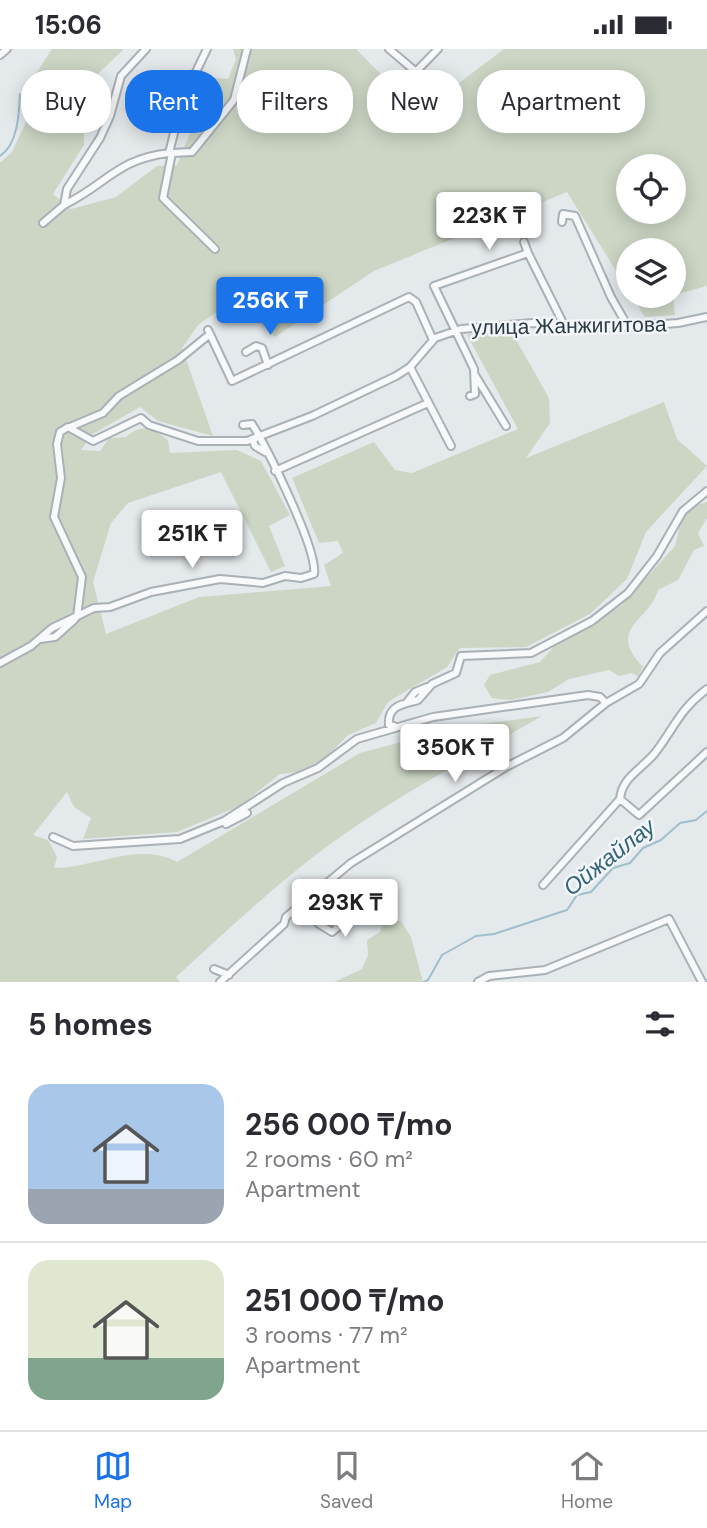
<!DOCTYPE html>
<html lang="en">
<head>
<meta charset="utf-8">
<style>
  :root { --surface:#fff; --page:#f7f7f7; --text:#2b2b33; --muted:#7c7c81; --line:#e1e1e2; --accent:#1a73e8 }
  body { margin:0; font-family:"DM Sans",sans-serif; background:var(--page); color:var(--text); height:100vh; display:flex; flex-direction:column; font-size:26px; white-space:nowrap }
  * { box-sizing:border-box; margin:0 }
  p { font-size:23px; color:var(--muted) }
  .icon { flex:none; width:38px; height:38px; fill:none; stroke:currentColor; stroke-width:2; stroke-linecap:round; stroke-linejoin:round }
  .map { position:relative; height:933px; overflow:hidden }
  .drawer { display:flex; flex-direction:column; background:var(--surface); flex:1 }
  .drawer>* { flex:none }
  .banner { position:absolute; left:21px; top:21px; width:665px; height:63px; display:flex; gap:14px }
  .fabs { position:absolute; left:616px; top:105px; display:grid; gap:14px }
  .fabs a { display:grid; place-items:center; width:70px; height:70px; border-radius:50%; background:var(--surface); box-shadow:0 4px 18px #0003; font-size:35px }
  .price { position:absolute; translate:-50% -60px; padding:0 16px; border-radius:7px; background:#fff; color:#222; font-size:23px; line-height:46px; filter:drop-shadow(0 2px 4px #0008) }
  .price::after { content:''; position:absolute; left:50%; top:42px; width:21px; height:16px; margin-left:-10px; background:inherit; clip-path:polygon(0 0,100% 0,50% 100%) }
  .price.active { background:var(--accent); color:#fff }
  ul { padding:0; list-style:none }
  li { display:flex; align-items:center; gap:21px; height:175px; padding:0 28px }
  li+li { border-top:2px solid var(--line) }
  li span { display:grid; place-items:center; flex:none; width:196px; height:140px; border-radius:21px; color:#555 }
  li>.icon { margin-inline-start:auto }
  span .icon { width:84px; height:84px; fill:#fffc; stroke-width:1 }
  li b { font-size:30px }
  h2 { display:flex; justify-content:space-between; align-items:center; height:84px; padding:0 28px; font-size:30px }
  .tag { padding:0 24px; border-radius:28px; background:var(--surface); box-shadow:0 4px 18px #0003; font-size:24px; line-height:63px }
  .tag.active { background:var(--accent); color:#fff }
  .status { display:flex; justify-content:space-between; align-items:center; height:49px; padding:0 35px; background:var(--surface); direction:ltr }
  .status svg { height:19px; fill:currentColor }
  .tab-bar { display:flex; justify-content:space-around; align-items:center; height:98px; border-top:2px solid var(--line); background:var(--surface); font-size:19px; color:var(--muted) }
  .tab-bar a { display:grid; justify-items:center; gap:4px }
  .tab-bar .active { color:var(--accent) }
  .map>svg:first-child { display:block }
</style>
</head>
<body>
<div class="status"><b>15:06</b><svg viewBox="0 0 49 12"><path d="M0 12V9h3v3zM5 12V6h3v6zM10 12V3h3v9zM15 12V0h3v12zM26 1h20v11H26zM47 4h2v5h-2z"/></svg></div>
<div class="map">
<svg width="707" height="933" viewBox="0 0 707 933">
  <rect width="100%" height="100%" fill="#e4e9ec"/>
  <path fill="#cdd6c5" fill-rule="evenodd" d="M52,0h72l-41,39 1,57 -31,49 18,15 45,-12 41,-31 20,-1 22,-54 -5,-21 10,-13 24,2 8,-20 -3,-10h123l63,64 85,-64h203v237l-33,9v-45h-46v40l-61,-98 -193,79 -99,66 -38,-38 -38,25 -17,24 31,88 -55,-15 -18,-14 -47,27 -12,16 19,1 9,-13 17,-1c15,-14 26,-9 42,3l2,13 67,-3 24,11 29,54 -21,11 16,40 -14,6 -50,-100 -93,31 -17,20 -18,59 13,52 93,-37 132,-11 -7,-21 19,-12 -5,-12 -19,2 -27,-65 82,-36 21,28 17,3 106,-44 -51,-94 43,-6 39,69 1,25 -24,35 138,-56 13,37 30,27 -61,66 -19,47 -37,35 -64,33 -66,1 -13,19 -59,35 -12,21 -28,12 -35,36 -33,3 -40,32 -63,26 -94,7 8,-21 -17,-11 -7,-15 -34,43 15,5 9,17 -3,11c40,0 85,-27 123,-6l183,-109 94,-25 88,-12c-71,41 -146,80 -213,129 -54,40 -104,87 -153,132l4,5h-180v-819l12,-11 14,-30 7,-44zM628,117h46v46h-46z
    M632,247h41l2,19 -30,2z
    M707,453v16l-9,15 6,13 -10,4 -16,30 -20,10c-8,31 -53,38 -15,77l-5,9 -7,-3 -12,3 -10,-6 -40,9 -21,13 -37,8 -19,-2 -8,-13 6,-10 50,-13 17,-19 23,-11 42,-27 53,-59 5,-21 10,-18z
    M384,871l17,1 10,16 12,45h-89l28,-13 6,-14 -1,-15 13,-8z"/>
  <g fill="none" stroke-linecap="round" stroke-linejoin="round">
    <path stroke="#9fbfcc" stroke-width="2" d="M0,107c18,-12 19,-42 20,-62
      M424,933l4,-2 14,-25 34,-19 18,-2 73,-24 10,-15 14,-3 22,-24 17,-5 13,-15 18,-8 19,-17 16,-3 11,-9"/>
    <defs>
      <path id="minor" d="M146,0l-25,27 -11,40 -10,22 -33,51 -3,16c43,-21 53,-46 105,-52
        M207,0l-25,52 -13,52h3l-9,45 52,51
        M389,0l26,22
        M0,6l7,-6
        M412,54l-13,-14 39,-40
        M172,104l20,-1 42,-52 13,-51
        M562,173l1,-8 12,2 36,81 16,28
        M43,174l21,-18
        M524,193l4,11
        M208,281l24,51 177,-84 7,5 17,38
        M246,303l10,-6 6,2 6,17
        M410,318l41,79
        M475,326l31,51
        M470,347l5,-2 -1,-25 -40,-83 94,-33 36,72
        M70,378l33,-14 16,-17 59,-36 32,-26
        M256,389l-3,3 2,5 10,6
        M275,422l153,-68
        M77,568l5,-40 -28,-60 7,-39 -4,-34 3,-12 8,-5 25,14 48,-23 8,7 49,16h49l65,-25 84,-40 14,-9 25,-29 26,-9 72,-6 61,6 84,-6 29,-6
        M40,590l15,-2 19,-17
        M0,614l31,-17 21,-18 42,-20 16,-1 41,-15 69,-13 43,4 22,-7 16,2 13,-4c4,-24 -47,-126 -62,-150l-9,1
        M707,640c-28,21 -32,38 -52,64 -13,16 -33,24 -35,46l19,16 68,-63
        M407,653l8,-10 12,-5
        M394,677l-5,-1c-2,-20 15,-21 29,-25l14,-16 24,-11 5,-17 70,-3 61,-32 36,-28 29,-37 26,-45 24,-20
        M226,775l21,-11
        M53,788l20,9 107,-7 44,-18 59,-38 35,-15 39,-29 76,-22 155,-22 12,2 6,6
        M543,836l77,-86
        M302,856l17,19 13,8 5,-4 -1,-22 -12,-21
        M214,920l15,6
        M220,933l64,-58 2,-7 65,-54 155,-96 57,-29 43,-35 33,-19 21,-31 47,-42
        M478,933l11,-6 56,-6 124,-51 33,63"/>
    </defs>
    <use href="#minor" stroke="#a9b1b7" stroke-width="10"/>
    <use href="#minor" stroke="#f7f9fa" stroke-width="6"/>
  </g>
  <g text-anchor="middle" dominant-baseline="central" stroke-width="5" stroke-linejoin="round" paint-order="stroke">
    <g font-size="21" fill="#2b3b45" stroke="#f4f7f9">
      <text transform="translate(569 277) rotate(-1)">улица Жанжигитова</text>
    </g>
    <g font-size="23" font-style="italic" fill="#34647a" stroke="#f4f7f9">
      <text transform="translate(609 808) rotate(-38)">Ойжайлау</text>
    </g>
  </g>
</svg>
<div class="fabs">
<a><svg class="icon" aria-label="locate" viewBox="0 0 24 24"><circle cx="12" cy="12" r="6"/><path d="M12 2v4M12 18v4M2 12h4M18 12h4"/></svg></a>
<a><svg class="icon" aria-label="layers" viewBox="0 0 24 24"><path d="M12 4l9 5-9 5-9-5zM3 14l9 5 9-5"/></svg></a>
</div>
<b class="price" style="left:489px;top:203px">223K ₸</b>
<b class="price active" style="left:270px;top:288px">256K ₸</b>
<b class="price" style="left:192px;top:521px">251K ₸</b>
<b class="price" style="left:455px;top:735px">350K ₸</b>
<b class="price" style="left:345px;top:890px">293K ₸</b>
<div class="banner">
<a class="tag">Buy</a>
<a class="tag active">Rent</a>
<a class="tag">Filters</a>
<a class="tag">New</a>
<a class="tag">Apartment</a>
</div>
</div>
<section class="drawer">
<h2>5 homes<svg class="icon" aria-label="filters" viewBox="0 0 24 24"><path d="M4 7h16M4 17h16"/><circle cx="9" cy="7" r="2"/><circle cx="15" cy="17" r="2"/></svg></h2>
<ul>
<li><span style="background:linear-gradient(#a9c7e8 75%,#9aa5b1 0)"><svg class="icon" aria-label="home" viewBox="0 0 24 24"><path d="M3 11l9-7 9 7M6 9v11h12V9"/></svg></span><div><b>256 000 ₸/mo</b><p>2 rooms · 60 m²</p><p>Apartment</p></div></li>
<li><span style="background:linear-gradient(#dfe7d0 70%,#7fa58c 0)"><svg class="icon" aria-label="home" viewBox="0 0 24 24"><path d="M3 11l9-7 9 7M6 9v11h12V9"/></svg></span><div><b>251 000 ₸/mo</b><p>3 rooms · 77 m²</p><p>Apartment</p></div></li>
</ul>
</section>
<nav class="tab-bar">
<a class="active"><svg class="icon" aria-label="map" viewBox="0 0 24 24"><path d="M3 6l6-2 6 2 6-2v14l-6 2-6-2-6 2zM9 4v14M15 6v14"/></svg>Map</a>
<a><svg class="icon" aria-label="saved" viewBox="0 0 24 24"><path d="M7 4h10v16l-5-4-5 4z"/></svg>Saved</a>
<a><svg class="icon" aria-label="home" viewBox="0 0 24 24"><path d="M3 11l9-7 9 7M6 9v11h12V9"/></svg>Home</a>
</nav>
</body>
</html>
